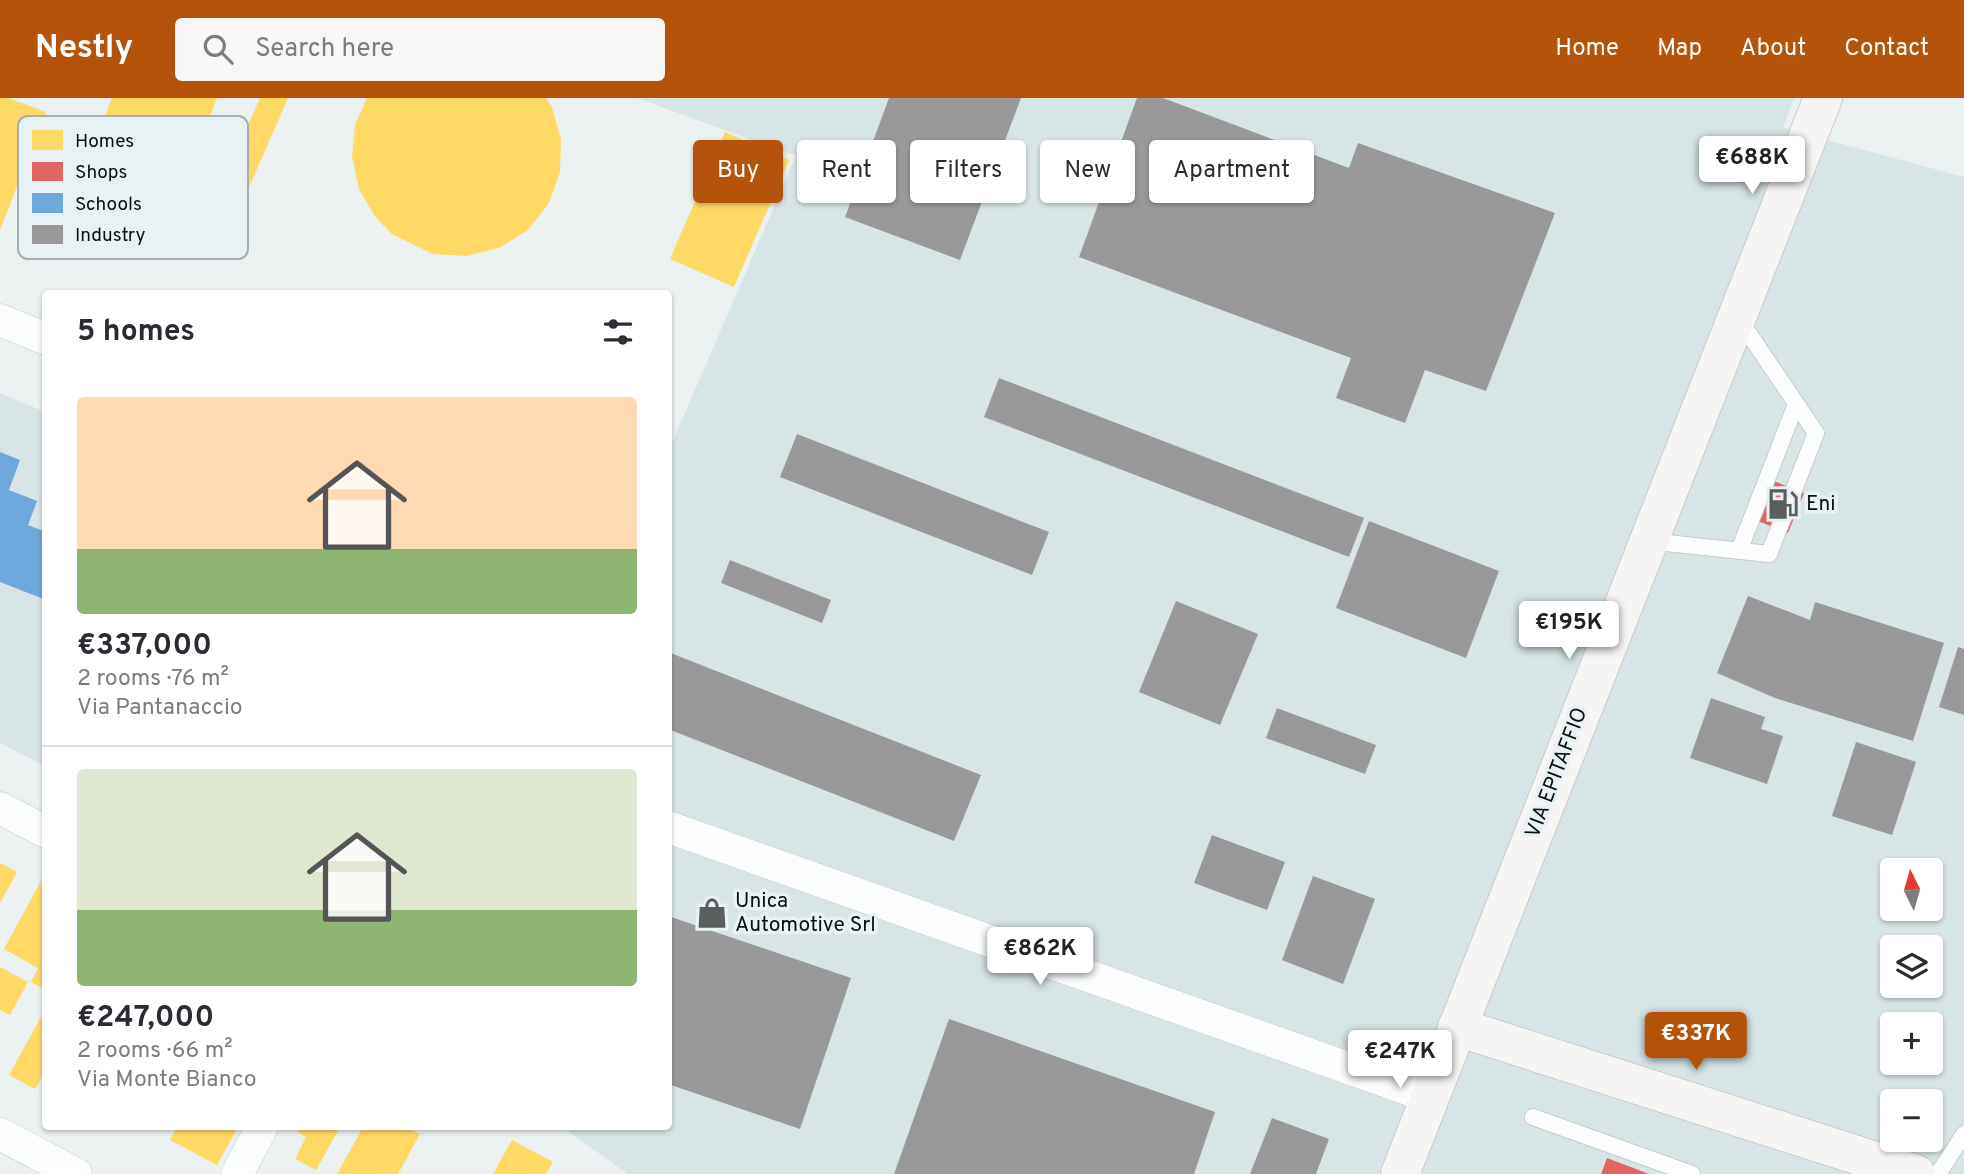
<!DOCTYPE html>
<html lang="en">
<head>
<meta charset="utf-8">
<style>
  :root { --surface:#fff; --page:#f7f7f7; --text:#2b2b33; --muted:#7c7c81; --line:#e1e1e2; --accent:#b45309 }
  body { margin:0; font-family:Overpass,sans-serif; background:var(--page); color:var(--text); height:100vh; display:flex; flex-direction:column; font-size:26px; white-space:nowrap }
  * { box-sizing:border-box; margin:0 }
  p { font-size:23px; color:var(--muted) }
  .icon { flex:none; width:38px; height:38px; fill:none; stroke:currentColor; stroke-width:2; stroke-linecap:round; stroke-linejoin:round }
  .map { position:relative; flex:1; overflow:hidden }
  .side { position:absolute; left:42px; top:192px; width:630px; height:840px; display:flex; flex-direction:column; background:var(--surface); border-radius:7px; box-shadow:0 2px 5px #0004 }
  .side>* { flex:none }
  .hud { position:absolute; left:693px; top:42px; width:665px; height:63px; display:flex; gap:14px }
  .needle { width:46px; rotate:355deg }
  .buttons { position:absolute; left:1880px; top:760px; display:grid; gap:14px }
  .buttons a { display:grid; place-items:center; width:63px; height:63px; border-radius:7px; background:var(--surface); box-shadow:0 2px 5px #0004; font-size:35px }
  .price { position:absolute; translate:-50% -60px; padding:0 16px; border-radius:7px; background:#fff; color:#222; font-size:23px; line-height:46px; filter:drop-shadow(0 2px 4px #0008) }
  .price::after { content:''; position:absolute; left:50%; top:42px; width:21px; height:16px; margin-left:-10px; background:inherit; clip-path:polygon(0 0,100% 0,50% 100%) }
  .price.current { background:var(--accent); color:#fff }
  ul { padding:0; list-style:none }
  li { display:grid; align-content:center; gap:14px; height:371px; padding:0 35px }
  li+li { border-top:2px solid var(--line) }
  li span { display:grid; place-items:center; height:217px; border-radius:7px; color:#555 }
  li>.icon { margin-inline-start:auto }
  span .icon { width:126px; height:126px; fill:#fffc; stroke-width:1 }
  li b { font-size:30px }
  h2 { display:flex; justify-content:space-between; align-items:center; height:84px; padding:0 35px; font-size:30px }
  .tag { padding:0 24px; border-radius:7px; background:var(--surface); box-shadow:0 2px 5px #0004; font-size:24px; line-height:63px }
  .tag.current { background:var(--accent); color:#fff }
  header { display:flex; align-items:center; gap:42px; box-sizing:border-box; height:98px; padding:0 35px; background:var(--accent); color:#fff }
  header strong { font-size:33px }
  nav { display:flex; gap:38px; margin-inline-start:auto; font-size:24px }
  .search { width:490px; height:63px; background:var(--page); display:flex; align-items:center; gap:18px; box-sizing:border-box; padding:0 24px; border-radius:7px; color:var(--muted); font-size:26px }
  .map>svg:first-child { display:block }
</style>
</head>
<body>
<header>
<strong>Nestly</strong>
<div class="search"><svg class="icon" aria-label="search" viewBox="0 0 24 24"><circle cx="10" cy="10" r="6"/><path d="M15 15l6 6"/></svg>Search here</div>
<nav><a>Home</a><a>Map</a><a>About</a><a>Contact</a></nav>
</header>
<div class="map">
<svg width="1964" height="1076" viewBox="0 0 1964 1076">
  <rect width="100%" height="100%" fill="#ebf0f1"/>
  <path fill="#d8e5e7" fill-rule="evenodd" d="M637,0h1157l-11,30 181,49v997h-1336l-66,-47h106l1,-677 127,-294zM1892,772h38v38h-38zM1892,849h38v38h-38zM1892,926h38v38h-38zM1892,1003h38v38h-38z
    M0,295l45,19v354l-45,-23z"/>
  <path fill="#ffd966" d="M0,0h8l38,14 -46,118z
    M112,0h105l-58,150 -91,-36z
    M260,0h28l-45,103 -24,-10z
    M367,0h179l6,10 9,31 -1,33 -11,31 -21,27 -29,18 -33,8 -33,-2 -41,-20 -16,-16 -17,-29 -7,-32 3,-32z
    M725,34l64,28 -55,127 -64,-28z
    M0,765l17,9 -17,31z
    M42,781l4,2v109l-15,-8 7,-14 -34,-19z
    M0,869l28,15 -18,33 -10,-5z
    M46,910v62l-11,19 -26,-14z
    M177,1029h61l-21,38 -47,-25z
    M299,1029h41l-24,43 -21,-11 11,-22 -9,-6z
    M363,1029h43l14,7 -22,40h-61z
    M512,1042l41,22 -7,12h-53z"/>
  <path fill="#e06666" d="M1761,378l43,17 -16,40 -43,-17z
    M1607,1060l42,16h-48z"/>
  <path fill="#6fa8dc" d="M0,354l20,8 -11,30 28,11 -9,24 18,7v21l-3,7 3,1v39l-46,-18z"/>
  <path fill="#999" d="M889,0h132l-61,162 -115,-43z
    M1137,0h26l186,70 9,-25 197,70 -69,178 -61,-21 -20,53 -69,-25 15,-40 -272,-101z
    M999,280l365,140 -15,39 -365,-140z
    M797,336l252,98 -17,43 -252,-98z
    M1369,423l130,50 -33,87 -130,-50z
    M730,462l101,40 -9,23 -101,-40z
    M1748,498l62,24 5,-18 129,41 -31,98 -138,-43 -58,-25z
    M1176,503l82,33 -38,91 -81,-33z
    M1958,549l6,2v66l-25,-8z
    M668,554l313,123 -27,66 -286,-112z
    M1711,600l54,19 -4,12 22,7 -16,48 -77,-26z
    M1277,610l99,37 -11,29 -99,-36z
    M1856,644l60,20 -24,73 -60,-19z
    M1212,737l73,27 -18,48 -73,-27z
    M1313,778l62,23 -32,85 -61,-24z
    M668,818l183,62 -51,151 -132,-45z
    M949,921l266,93 -21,62h-300z
    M1272,1020l57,21 -13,35h-66z"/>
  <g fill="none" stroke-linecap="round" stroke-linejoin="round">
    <defs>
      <path id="lane" d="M1648,443l121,13 47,-121 -77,-114
        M1739,453l57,-147
        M1533,1019l159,57
        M1938,1076l26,-40"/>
      <path id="street" d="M0,222l46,19
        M0,710l46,24
        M668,729l762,270
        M0,1036l76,40
        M237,1076l25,-47"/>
      <path id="secondary" d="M1457,929l459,147
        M1400,1076l423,-1076"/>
    </defs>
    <use href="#lane" stroke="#c7cbcc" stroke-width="18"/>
    <use href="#street" stroke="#c7cbcc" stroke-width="33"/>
    <use href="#secondary" stroke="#c7cbcc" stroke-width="40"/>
    <use href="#lane" stroke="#fcfdfd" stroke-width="16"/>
    <use href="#street" stroke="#fcfdfd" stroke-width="32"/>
    <use href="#secondary" stroke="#f7f5f4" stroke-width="38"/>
  </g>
  <defs>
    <symbol id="fuel-bare" viewBox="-9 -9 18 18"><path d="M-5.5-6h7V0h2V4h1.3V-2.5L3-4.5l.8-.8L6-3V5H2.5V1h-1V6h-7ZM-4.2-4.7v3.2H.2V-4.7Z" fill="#595d5d" stroke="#e8f2f4" stroke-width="2.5" paint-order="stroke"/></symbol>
    <symbol id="shop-bare" viewBox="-9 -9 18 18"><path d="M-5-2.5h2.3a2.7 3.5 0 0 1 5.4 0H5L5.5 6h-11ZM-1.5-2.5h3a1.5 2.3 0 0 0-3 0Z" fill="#595d5d" stroke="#e8f2f4" stroke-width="2.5" paint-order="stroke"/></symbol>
  </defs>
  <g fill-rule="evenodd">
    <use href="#fuel-bare" x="1761" y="384" width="44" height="44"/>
    <use href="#shop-bare" x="690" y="793" width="44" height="44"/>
  </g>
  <g text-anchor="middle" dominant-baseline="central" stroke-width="7" stroke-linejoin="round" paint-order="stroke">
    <g font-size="21" fill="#0b0e0e" stroke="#e8f2f4" text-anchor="start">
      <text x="1806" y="406">Eni</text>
      <text x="735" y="803">Unica<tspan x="735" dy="24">Automotive Srl</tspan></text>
    </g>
    <g font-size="21" fill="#0b0e0e" stroke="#e8f2f4">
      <text transform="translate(1557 675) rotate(-69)">VIA EPITAFFIO</text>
    </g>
  </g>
  <rect x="18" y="18" width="230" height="143" rx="10" fill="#e8f2f4" stroke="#a6aeaf" stroke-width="2"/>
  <rect x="32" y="32" width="31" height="20" fill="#ffd966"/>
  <rect x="32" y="64" width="31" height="19" fill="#e06666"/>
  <rect x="32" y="95" width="31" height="20" fill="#6fa8dc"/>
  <rect x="32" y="127" width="31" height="19" fill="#999"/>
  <g font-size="19" fill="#0b0e0e">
    <text x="75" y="49">Homes</text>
    <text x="75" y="80">Shops</text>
    <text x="75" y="112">Schools</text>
    <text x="75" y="143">Industry</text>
  </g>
</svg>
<div class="buttons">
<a><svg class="needle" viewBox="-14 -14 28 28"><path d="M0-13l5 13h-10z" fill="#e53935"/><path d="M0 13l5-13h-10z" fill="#7c7c81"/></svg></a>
<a><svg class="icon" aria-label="layers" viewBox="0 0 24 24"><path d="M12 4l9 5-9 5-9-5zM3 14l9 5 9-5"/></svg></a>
<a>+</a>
<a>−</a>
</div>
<b class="price" style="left:1752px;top:98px">€688K</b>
<b class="price" style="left:1569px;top:563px">€195K</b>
<b class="price" style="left:1040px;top:889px">€862K</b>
<b class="price current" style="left:1696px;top:974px">€337K</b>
<b class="price" style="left:1400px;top:992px">€247K</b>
<div class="hud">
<a class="tag current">Buy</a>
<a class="tag">Rent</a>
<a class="tag">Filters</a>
<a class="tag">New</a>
<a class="tag">Apartment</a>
</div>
<section class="side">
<h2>5 homes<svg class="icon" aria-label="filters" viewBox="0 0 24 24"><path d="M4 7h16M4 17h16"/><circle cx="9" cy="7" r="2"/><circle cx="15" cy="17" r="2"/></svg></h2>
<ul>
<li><span style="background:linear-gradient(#ffd9b3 70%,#8fb573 0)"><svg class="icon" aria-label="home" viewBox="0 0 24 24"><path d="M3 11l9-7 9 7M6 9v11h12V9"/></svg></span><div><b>€337,000</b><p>2 rooms · 76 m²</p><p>Via Pantanaccio</p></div></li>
<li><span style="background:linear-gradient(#dfe7d0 65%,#8fb573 0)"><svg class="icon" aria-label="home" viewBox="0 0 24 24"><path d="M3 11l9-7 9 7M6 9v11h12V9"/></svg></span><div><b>€247,000</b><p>2 rooms · 66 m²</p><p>Via Monte Bianco</p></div></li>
</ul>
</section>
</div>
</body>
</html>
